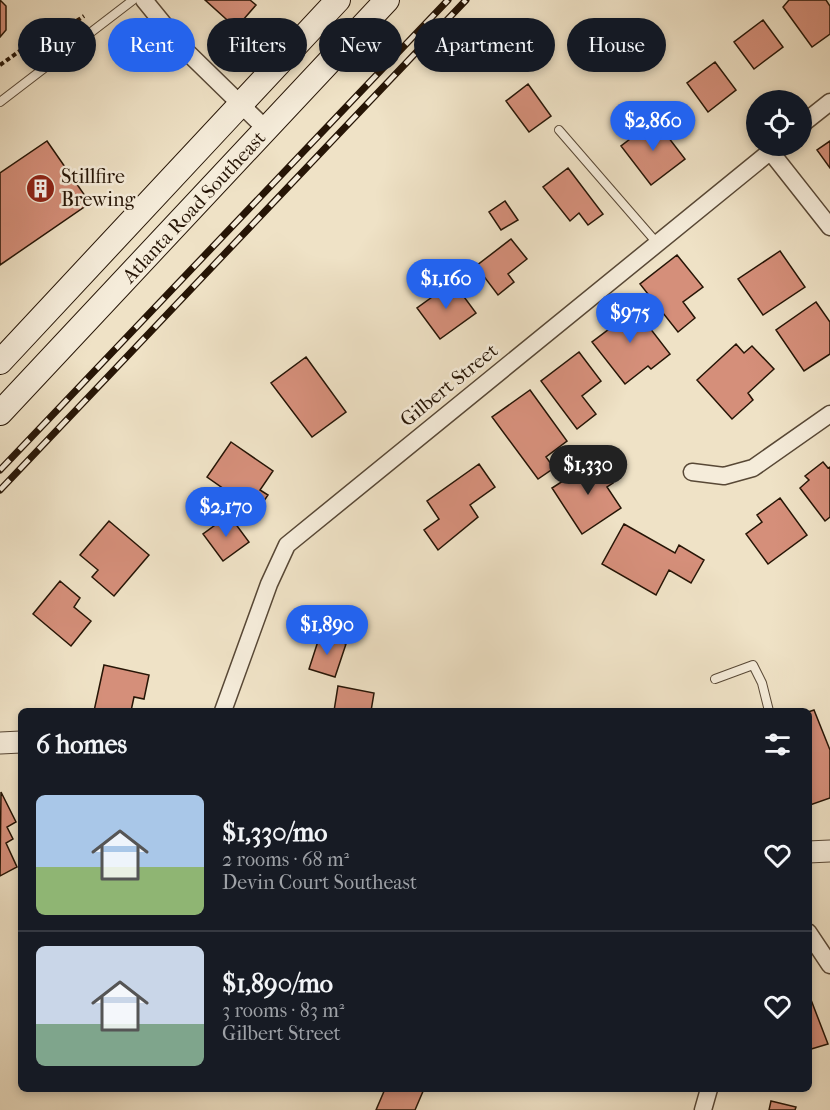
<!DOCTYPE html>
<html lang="en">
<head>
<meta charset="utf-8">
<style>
  :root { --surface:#171b24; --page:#20242c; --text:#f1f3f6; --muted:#9ea1a6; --line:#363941; --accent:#2563eb }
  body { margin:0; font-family:"IM FELL French Canon",serif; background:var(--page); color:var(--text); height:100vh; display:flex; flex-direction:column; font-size:22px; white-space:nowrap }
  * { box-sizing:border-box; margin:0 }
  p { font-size:20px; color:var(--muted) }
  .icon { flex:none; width:33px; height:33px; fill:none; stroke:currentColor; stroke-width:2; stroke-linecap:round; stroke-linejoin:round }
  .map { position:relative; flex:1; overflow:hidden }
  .panel { position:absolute; left:18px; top:708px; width:794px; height:384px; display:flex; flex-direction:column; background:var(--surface); border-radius:9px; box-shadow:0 3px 9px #0003 }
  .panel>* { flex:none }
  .banner { position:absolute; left:18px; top:18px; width:795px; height:54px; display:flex; gap:12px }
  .fabs { position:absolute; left:746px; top:90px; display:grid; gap:12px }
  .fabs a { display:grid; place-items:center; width:66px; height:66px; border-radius:50%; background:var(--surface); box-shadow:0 3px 9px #0003; font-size:30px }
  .price { position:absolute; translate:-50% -51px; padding:0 14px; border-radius:21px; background:var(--accent); color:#fff; font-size:20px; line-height:39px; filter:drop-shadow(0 2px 3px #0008) }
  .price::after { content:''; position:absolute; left:50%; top:36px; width:18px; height:14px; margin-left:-9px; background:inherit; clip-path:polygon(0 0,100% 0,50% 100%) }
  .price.active { background:#222; color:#fff }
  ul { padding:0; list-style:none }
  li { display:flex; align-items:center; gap:18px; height:150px; padding:0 18px }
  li+li { border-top:2px solid var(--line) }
  li span { display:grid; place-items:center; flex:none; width:168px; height:120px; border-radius:9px; color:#555 }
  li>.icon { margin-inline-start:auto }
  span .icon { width:72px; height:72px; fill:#fffc; stroke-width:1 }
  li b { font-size:26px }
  h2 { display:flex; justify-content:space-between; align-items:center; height:72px; padding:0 18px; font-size:26px }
  .chip { padding:0 21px; border-radius:27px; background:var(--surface); box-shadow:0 3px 9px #0003; font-size:21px; line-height:54px }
  .chip.active { background:var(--accent); color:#fff }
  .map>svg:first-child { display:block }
</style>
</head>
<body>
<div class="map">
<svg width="830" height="1110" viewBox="0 0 830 1110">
  <rect width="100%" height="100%" fill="#efe2c6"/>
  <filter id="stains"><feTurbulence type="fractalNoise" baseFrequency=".00333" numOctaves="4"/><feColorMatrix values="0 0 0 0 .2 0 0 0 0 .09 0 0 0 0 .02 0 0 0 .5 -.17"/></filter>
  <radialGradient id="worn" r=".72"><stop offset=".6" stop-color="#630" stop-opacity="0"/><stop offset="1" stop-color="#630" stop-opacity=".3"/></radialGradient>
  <path fill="#d58f7a" stroke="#261506" stroke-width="1.5" d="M0,0l6,6v24l-6,7z
    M205,0h45l6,5 -20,23z
    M789,0h37l4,6v28l-18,13 -29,-40z
    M763,20l20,27 -29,22 -20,-27z
    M715,62l21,28 -28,22 -21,-29z
    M528,84l23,32 -22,16 -23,-31z
    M655,120l30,39 -34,26 -30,-39z
    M47,141l43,62 -90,62v-92z
    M830,141v27l-13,-18z
    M568,168l35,46 -15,11 -9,-12 -9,8 -27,-34z
    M505,201l13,19 -17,10 -12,-18z
    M511,239l16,20 -19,15 6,8 -16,13 -22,-29z
    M780,251l25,36 -42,28 -25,-36z
    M677,255l26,32 -20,15 12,16 -17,14 -38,-48z
    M453,282l23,31 -36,26 -23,-31z
    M629,301l41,53 -19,15 -3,-3 -23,18 -33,-42 17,-13 -6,-8z
    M816,302l14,20v32l-26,17 -28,-41z
    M736,344l8,9 8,-7 22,23 -26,24 5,7 -21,19 -35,-39z
    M579,352l22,29 -19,15 14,18 -19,15 -36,-48z
    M306,357l40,55 -34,25 -41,-54z
    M530,390l37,51 -21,16 8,11 -16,11 -46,-62z
    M231,442l42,29 -13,19 8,5 -19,28 -16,-11 8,-11 -34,-24z
    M597,459l16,24 -6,4 14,21 -39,26 -30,-46z
    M823,462l5,6 2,-1v50l-5,4 -25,-33 9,-8 -4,-4z
    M479,464l16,23 -25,18 8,12 -40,33 -14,-20 15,-11 -12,-18z
    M780,498l27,37 -39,29 -22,-30 16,-12 -5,-7z
    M229,515l20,27 -26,19 -20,-27z
    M109,521l40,34 -35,41 -22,-19 6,-7 -18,-15z
    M624,524l51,29 4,-8 25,15 -13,23 -22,-13 -13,25 -54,-31z
    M60,581l20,17 -6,9 17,14 -20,25 -38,-32z
    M320,635l26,9 -11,33 -26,-8z
    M104,665l45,10 -5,24 -10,-2 -3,14h-37z
    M338,686l36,7 -3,18h-37z
    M814,710l16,40v48l-20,7 -2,-93z
    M1,792l15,30 -9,5 6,12 -7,4 11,24 -17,9z
    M808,992l20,52 -20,6z
    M385,1089h39l-9,21h-39z
    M771,1101l25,6 -1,3h-26z"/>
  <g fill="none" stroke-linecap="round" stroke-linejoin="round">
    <defs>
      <path id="service" d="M0,102l133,-102
        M559,130l98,113
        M715,679l38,-14 9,18 7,28"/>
      <path id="minor" d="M144,0l40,49 83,81
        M801,125l29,-23
        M770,151l60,76
        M692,472l32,4 29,-8 77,-54
        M223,711l46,-127 18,-39 490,-399
        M808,932l22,33
        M703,1110l6,-21"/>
      <path id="tertiary" d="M0,743l21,-1
        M808,852l22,-1"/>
      <path id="secondary" d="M0,362l338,-362
        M0,413l387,-413"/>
    </defs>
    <use href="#service" stroke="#584836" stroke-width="10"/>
    <use href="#minor" stroke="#584836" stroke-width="19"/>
    <use href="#tertiary" stroke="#584836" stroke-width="23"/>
    <use href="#secondary" stroke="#261506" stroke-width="26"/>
    <path stroke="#261506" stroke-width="4" stroke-dasharray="4.5 3" stroke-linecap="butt" d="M0,65l24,-17 15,-2 45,-30"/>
    <use href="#service" stroke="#f5ecda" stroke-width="8"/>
    <use href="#minor" stroke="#f5ecda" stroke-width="16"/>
    <use href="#tertiary" stroke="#f5ecda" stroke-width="21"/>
    <use href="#secondary" stroke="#f5ecda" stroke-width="24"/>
    <defs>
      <path id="rail" d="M0,470l448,-470
        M0,490l466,-490"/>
    </defs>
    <use href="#rail" stroke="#261506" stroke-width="7"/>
    <use href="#rail" stroke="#f5ecda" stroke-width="4.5" stroke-dasharray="14" stroke-linecap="butt"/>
  </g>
  <defs>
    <symbol id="building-disc" viewBox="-11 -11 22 22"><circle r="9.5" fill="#8f2418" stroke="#f5ecda"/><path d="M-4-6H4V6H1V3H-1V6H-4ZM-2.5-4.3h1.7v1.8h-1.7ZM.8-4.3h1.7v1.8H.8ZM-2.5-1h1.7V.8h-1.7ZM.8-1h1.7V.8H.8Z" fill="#fff"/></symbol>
  </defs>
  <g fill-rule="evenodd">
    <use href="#building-disc" x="24" y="172" width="33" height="33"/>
  </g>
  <g text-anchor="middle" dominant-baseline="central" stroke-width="5" stroke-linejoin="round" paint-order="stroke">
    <g font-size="20" fill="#261506" stroke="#f5ecda" text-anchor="start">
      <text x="61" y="176">Stillfire<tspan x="61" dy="23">Brewing</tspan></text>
    </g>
    <g font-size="20" fill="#261506" stroke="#f5ecda">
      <text transform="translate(194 207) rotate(-47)">Atlanta Road Southeast</text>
      <text transform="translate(449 385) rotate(-39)">Gilbert Street</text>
    </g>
  </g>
  <rect width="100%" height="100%" filter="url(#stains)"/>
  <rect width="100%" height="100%" fill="url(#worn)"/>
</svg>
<div class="fabs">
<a><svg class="icon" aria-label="locate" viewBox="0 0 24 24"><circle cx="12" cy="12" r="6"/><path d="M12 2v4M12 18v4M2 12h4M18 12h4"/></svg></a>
</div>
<b class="price" style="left:653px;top:152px">$2,860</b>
<b class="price" style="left:446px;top:310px">$1,160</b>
<b class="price" style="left:630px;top:344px">$975</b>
<b class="price active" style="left:588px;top:496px">$1,330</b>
<b class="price" style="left:226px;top:538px">$2,170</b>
<b class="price" style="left:327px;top:656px">$1,890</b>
<div class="banner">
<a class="chip">Buy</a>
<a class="chip active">Rent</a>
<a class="chip">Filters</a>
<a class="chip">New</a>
<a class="chip">Apartment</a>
<a class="chip">House</a>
</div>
<section class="panel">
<h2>6 homes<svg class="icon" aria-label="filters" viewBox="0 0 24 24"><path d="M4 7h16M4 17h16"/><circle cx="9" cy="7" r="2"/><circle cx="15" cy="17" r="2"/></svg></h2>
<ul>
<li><span style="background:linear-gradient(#a9c7e8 60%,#8fb573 0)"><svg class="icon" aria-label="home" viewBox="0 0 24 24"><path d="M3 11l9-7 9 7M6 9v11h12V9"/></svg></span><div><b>$1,330/mo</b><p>2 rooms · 68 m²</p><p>Devin Court Southeast</p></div><svg class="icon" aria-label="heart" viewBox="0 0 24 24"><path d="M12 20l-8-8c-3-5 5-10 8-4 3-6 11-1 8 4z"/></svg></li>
<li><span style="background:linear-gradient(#c9d6e8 65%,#7fa58c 0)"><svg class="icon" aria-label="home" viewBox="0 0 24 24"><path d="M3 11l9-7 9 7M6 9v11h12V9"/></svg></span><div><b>$1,890/mo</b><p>3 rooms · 83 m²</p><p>Gilbert Street</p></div><svg class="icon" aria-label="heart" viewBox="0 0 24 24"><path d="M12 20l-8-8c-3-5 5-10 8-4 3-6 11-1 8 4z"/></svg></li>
</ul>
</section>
</div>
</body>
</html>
